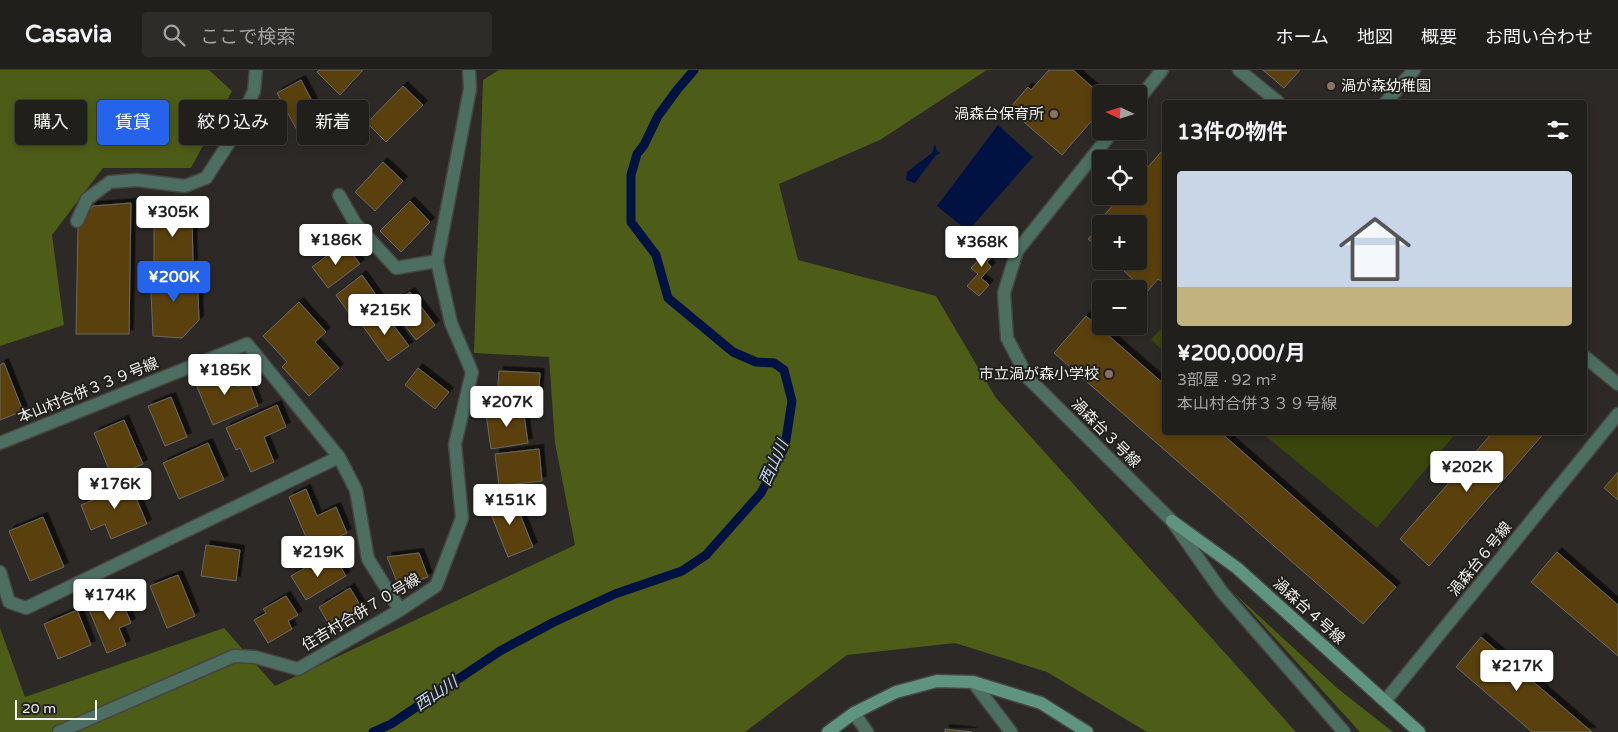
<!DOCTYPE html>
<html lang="ja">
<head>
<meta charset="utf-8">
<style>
  :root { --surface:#211f1c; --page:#2d2c29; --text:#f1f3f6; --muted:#a2a2a3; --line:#3e3d3b; --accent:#2563eb }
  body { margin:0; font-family:"Varela Round","Noto Sans JP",sans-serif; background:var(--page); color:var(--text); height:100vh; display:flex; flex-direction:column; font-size:19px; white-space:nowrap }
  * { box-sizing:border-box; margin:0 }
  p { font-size:16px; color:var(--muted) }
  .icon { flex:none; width:28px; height:28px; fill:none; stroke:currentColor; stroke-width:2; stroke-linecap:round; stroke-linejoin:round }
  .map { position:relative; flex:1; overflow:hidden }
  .details { position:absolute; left:1162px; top:30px; width:425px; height:335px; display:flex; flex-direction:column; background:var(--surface); border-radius:5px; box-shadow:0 2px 8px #0003,0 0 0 1px var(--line) }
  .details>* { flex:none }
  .banner { position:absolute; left:15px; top:30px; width:475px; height:45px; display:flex; gap:10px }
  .needle { width:32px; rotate:274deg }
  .fabs { position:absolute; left:1092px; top:15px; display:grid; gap:10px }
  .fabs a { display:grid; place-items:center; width:55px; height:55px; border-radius:5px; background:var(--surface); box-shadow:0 2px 8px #0003,0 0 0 1px var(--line); font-size:25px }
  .scale { position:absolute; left:15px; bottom:12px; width:82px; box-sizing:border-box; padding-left:5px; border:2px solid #f0efec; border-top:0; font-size:14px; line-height:18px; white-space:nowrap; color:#f0efec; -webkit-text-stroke:4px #22201c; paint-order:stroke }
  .price { position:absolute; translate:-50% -42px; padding:0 11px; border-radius:5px; background:#fff; color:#222; font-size:16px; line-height:32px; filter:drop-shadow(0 1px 2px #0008) }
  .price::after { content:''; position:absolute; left:50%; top:30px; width:15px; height:11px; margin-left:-8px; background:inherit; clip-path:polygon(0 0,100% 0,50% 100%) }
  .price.active { background:var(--accent); color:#fff }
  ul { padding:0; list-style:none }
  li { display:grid; align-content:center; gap:10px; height:265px; padding:0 15px }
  li span { display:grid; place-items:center; height:155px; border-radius:5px; color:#555 }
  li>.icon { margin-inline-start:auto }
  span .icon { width:90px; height:90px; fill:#fffc; stroke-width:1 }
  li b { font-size:21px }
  h2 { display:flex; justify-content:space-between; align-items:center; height:60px; padding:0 15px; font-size:21px }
  .chip { padding:0 18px; border-radius:5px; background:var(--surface); box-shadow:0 2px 8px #0003,0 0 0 1px var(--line); font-size:18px; line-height:45px }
  .chip.active { background:var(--accent); color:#fff }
  header { display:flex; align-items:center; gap:30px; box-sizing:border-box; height:70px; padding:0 25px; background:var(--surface); border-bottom:1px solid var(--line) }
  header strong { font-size:24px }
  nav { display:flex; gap:28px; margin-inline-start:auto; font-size:18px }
  .search { width:350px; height:45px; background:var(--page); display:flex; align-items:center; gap:12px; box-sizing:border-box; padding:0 18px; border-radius:5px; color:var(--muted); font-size:19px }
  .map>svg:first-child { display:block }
</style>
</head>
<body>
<header>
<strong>Casavia</strong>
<div class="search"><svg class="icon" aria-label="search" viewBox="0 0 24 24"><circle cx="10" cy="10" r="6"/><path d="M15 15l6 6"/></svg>ここで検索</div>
<nav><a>ホーム</a><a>地図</a><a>概要</a><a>お問い合わせ</a></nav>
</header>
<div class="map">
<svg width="1618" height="662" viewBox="0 0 1618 662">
  <defs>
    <filter id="shadow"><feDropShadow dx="4.5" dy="-4.5" stdDeviation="0" flood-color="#0009"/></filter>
  </defs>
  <rect width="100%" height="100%" fill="#2c2926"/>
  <path fill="#3a460c" d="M1165,254v28l-14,-12z
    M1262,363h194l-79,95z"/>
  <path fill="#4d5c16" d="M0,0h209l23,21 -41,77h-88l-51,67 12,90 -64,21z
    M499,0h488l-107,70 -101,44 19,76 138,36 60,102 300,334h-149l-100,-60 -92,-29 -108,12 -102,77h-745v-104l25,69 199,-69 51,58 300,-141 -20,-102 -6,-86 -75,-4 9,-273z
    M1234,523l103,95 56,44h-33z"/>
  <path fill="#001241" d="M998,55l35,32 -65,74 -31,-25z
    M935,74l2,7 4,2 -5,2 -21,28 -9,-3 1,-8 25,-19z"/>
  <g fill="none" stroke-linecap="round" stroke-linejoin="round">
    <path stroke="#001241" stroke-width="9" d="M373,662l18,-8 109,-73 54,-29 61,-28 67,-23 24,-16 55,-62 24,-47 7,-45 -8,-31 -10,-7 -18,-1 -23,-10 -65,-54 -12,-43 -25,-33v-47l6,-21 7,-9 14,-29 19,-26 17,-20"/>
  </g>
  <path fill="#5a4008" stroke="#6b6965" filter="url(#shadow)" d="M319,0h44l-23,25 -23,-23z
    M1049,0h24l28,25v9l-1,2 1,4 -39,45 -53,-46 19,-22 3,3z
    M1263,0h37l-16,18z
    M301,10l21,40 -24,12 -21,-39z
    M403,16l20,19 -37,37 -19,-19z
    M1162,81l3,2v129l-1,1 -6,-4 -11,13 -34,-31h26v-37h-38v27l-13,-12 12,-13 -3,-3 24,-27h18v-19z
    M383,92l20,19 -28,30 -20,-19z
    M410,131l20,21 -29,30 -21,-21z
    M131,133l-2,131h-53l2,-109 15,-19z
    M154,142h38l1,52 -39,1z
    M988,171l10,9 -11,12 4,5 -10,11 8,7 -10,11 -12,-10 11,-12 -7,-6 10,-11 -4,-4z
    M344,173l16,21 -32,24 -16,-21z
    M197,200l2,50 -17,18 -29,-2 -3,-64z
    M362,205l17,24 -26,20 -17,-24z
    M410,222l25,33 -19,15 -26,-34z
    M299,232l27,30 -11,10 24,26 -30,28 -27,-29 5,-5 -24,-26z
    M382,240l27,36 -21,15 -26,-36z
    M1086,246l79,69v47h55l176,155 -33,37 -309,-271z
    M4,293l19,48 -23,9v-55z
    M228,296l9,21 12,-5 9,24 -45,19 -19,-45z
    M418,298l31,24 -14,17 -30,-24z
    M499,301l41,2 -2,27 -41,-2z
    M171,327l16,40 -22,9 -17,-40z
    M277,335l9,22 -22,10 10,25 -23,10 -11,-24 -4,2 -10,-22z
    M523,338l5,35 -37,6 -5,-35z
    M124,350l19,44 -31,13 -18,-44z
    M1493,362h52l-116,134 -29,-27z
    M208,373l16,37 -45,19 -16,-36z
    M539,379l3,32 -43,5 -4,-32z
    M1618,402v28l-14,-12z
    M128,409l19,45 -36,15 -6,-15 -14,6 -10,-25 14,-6 -2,-4z
    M306,419l11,27 19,-9 11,26 -36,16 -22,-52z
    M512,424l21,53 -25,10 -21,-53z
    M43,447l21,50 -34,14 -21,-50z
    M206,475l34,5 -4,31 -35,-5z
    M1557,482l61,53v51l-87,-74z
    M419,483l9,24 -29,10 -12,-30z
    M335,488l11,18 -40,24 -15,-24 26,-15 4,6z
    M178,505l17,41 -28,12 -17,-42z
    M350,518l15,25 -32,19 -14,-25z
    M118,522l13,31 -12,5 7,17 -19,8 -20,-48z
    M286,526l12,19 -10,6 4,8 -24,14 -14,-23 12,-7 -3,-4z
    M77,540l14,35 -33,14 -14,-35z
    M1481,567l111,95h-60l-76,-65z
    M945,659l27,3h-27z"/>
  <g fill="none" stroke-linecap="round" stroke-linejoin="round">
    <defs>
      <path id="street" d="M1239,0l39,32
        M1139,29l23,-29
        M1386,32l28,-32
        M1113,61l-96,120 -13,42 3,45 21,40 144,143 50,71 122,140
        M339,125l16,28 41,45 41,-7
        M77,151l10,-22 23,-17 27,-2 48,6 21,-8 26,-40 22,-47 2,-21
        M1585,287l33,27
        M0,373l247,-99 92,113 -313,151 -17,-6 -9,-30
        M339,387l17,33 12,69 32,51
        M973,612l38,50
        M1386,630l232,-286
        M854,643l13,19
        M59,662l175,-76 21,1 43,12 102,-59 36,-24 26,-68 -7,-74 17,-72 -21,-49 -14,-62 33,-172 -1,-19"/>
      <path id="secondary" d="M1172,451l65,47 182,164
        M828,662l26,-19 42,-21 41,-11 36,1 68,21 46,29"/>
    </defs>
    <use href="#street" stroke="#474542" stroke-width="15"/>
    <use href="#secondary" stroke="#474542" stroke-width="15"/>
    <use href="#street" stroke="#4d6e62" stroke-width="12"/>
    <use href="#secondary" stroke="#5f9481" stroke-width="12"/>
  </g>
  <g fill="#8d6e63" stroke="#22201c" stroke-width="2">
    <circle cx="1331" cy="16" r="5"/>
    <circle cx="1054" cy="44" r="5"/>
    <circle cx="1109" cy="304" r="5"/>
  </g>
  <g text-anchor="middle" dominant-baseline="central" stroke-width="4" stroke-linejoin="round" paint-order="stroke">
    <g font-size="15" fill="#f0efec" stroke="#22201c" text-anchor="end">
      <text x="1341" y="16" text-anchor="start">渦が森幼稚園</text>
      <text x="1044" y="44">渦森台保育所</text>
      <text x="1099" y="304">市立渦が森小学校</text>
    </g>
    <g font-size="15" fill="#f0efec" stroke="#22201c">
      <text transform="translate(88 320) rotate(-22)">本山村合併３３９号線</text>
      <text transform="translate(1106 363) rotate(45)">渦森台３号線</text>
      <text transform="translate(1480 489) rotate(-51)">渦森台６号線</text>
      <text transform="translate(1309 541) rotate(42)">渦森台４号線</text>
      <text transform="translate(361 542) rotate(-31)">住吉村合併７０号線</text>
    </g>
    <g font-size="16" font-style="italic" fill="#bbd0ef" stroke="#22201c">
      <text transform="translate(774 393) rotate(-66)">西山川</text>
      <text transform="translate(436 624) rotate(-34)">西山川</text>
    </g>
  </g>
</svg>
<div class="fabs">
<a><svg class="needle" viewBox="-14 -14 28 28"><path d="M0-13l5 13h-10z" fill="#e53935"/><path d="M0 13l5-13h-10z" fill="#a2a2a3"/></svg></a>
<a><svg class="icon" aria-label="locate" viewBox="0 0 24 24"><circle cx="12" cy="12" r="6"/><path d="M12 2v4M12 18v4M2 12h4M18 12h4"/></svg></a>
<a>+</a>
<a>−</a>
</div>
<div class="scale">20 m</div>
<b class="price" style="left:173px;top:168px">¥305K</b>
<b class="price" style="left:336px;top:196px">¥186K</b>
<b class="price" style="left:982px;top:198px">¥368K</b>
<b class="price active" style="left:174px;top:233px">¥200K</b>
<b class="price" style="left:385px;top:266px">¥215K</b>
<b class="price" style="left:225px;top:326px">¥185K</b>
<b class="price" style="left:507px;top:358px">¥207K</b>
<b class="price" style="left:1467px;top:423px">¥202K</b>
<b class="price" style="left:115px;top:440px">¥176K</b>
<b class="price" style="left:510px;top:456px">¥151K</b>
<b class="price" style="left:318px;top:508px">¥219K</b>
<b class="price" style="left:110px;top:551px">¥174K</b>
<b class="price" style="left:1517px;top:622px">¥217K</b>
<div class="banner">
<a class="chip">購入</a>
<a class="chip active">賃貸</a>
<a class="chip">絞り込み</a>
<a class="chip">新着</a>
</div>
<section class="details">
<h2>13件の物件<svg class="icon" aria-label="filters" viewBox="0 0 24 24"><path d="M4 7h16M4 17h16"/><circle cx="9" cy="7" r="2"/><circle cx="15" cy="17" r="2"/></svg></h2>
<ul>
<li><span style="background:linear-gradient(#c9d6e8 75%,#c2b280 0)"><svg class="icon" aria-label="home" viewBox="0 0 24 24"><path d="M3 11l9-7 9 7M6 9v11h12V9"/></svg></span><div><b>¥200,000/月</b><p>3部屋 · 92 m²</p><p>本山村合併３３９号線</p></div></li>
</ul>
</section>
</div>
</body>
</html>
